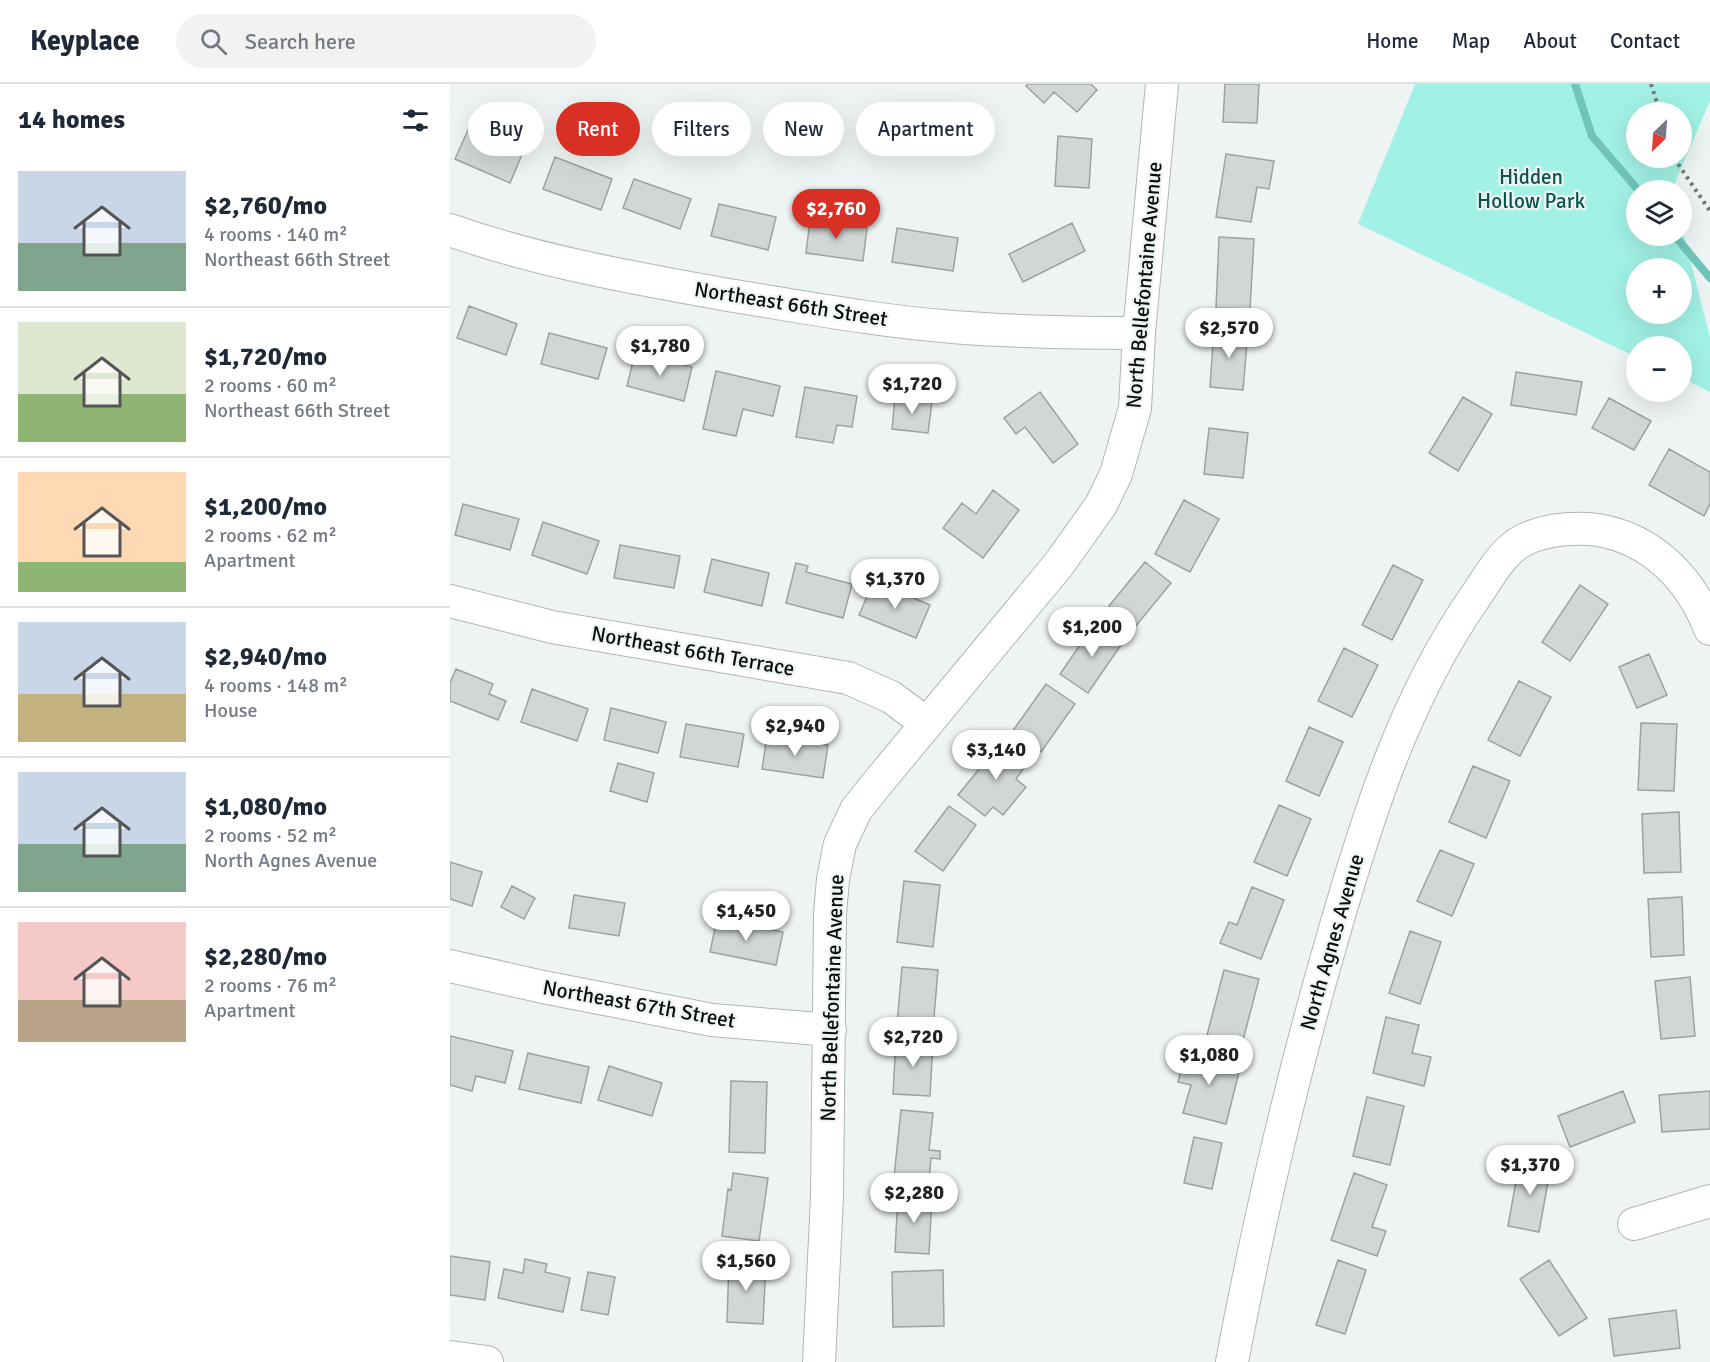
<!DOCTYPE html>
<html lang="en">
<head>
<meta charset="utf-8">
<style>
  :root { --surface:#fff; --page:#f2f2f3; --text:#1f2937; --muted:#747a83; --line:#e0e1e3; --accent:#d93025 }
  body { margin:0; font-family:Signika,sans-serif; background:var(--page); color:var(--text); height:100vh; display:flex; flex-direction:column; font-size:22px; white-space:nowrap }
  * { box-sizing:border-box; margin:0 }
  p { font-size:20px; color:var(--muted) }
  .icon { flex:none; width:33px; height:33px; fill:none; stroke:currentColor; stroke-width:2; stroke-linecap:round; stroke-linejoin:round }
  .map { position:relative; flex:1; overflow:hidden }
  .sheet { display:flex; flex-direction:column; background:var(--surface); width:450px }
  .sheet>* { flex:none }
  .guide { position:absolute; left:18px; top:18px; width:570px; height:54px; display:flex; gap:12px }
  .needle { width:39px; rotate:205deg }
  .buttons { position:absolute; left:1176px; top:18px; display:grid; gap:12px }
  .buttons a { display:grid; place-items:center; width:66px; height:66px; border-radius:50%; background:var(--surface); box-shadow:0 6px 24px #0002; font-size:30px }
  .price { position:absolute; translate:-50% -51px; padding:0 14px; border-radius:21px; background:#fff; color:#222; font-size:20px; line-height:39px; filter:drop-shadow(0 2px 3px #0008) }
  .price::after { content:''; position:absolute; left:50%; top:36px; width:18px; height:14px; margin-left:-9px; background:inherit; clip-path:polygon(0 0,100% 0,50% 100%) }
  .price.on { background:var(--accent); color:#fff }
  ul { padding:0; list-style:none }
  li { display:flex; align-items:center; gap:18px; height:150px; padding:0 18px }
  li+li { border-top:2px solid var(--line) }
  li span { display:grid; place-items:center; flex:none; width:168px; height:120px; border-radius:0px; color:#555 }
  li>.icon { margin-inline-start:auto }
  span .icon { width:72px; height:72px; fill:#fffc; stroke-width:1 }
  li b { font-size:26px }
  h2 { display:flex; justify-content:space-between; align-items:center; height:72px; padding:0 18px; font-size:26px }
  .chip { padding:0 21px; border-radius:27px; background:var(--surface); box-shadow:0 6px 24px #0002; font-size:21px; line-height:54px }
  .chip.on { background:var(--accent); color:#fff }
  header { display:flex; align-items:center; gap:36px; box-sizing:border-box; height:84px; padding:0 30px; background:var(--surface); border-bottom:2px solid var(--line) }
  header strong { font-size:28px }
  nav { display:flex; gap:33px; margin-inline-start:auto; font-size:21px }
  .search { width:420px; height:54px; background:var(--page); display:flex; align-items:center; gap:15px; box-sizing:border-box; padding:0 21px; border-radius:33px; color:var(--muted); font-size:22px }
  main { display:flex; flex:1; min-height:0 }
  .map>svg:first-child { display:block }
</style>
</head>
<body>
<header>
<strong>Keyplace</strong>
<div class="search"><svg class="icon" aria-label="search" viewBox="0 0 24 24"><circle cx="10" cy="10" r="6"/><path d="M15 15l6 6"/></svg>Search here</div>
<nav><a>Home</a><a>Map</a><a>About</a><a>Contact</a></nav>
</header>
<main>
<section class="sheet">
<h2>14 homes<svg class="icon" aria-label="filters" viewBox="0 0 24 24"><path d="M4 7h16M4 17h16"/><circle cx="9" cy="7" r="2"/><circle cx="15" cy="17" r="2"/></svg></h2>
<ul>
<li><span style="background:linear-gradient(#c9d6e8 60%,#7fa58c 0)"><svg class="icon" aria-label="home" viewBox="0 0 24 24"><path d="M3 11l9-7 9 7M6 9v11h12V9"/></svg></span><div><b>$2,760/mo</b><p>4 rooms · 140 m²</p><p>Northeast 66th Street</p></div></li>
<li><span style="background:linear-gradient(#dfe7d0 60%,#8fb573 0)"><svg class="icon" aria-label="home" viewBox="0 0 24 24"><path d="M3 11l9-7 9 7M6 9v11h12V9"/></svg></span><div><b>$1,720/mo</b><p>2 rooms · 60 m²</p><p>Northeast 66th Street</p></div></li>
<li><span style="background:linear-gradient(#ffd9b3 75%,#8fb573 0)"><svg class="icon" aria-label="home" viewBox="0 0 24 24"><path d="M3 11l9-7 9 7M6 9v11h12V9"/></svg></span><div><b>$1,200/mo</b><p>2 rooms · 62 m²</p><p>Apartment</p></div></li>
<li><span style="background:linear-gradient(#c9d6e8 60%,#c2b280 0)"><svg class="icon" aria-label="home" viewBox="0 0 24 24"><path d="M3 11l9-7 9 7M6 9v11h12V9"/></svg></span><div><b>$2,940/mo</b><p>4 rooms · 148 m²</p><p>House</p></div></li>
<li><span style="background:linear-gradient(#c9d6e8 60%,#7fa58c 0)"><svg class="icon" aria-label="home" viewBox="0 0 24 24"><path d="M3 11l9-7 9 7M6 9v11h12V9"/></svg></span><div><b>$1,080/mo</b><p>2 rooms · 52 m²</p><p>North Agnes Avenue</p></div></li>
<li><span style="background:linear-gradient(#f6c9c9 65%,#b9a48a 0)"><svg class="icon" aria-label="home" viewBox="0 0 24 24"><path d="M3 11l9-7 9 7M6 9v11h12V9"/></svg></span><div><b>$2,280/mo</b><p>2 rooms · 76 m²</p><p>Apartment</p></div></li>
</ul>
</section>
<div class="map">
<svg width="1260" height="1278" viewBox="0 0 1260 1278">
  <rect width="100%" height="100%" fill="#eef4f3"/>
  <path fill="#a2f1e5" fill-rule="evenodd" d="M965,0h295v17l-38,89h-36v46h46v-8l28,109v55l-28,-14v-32h-46v11l-278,-133zM1186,28h46v46h-46zM1186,184h46v46h-46z"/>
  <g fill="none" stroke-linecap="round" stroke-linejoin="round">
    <path stroke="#70c4b9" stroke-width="8" d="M1125,0l17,52 46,54
      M1225,152l35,42"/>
  </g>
  <path fill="#d2d7d6" stroke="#9ca2a1" stroke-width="1.5" d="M578,0h63l6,6 -20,22 -23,-20 -10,11 -18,-17z
    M775,0h34l-2,39 -34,-1z
    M19,44l54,24 -13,31 -55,-24z
    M608,52l34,3 -3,49 -34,-2z
    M776,70l48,7 -5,28 -12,-2 -6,35 -35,-5z
    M105,73l57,22 -11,31 -58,-21z
    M184,95l57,20 -11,30 -57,-21z
    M269,120l57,13 -8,33 -57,-14z
    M360,136l57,8 -4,33 -57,-8z
    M622,139l13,28 -62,31 -14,-28z
    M447,144l61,10 -5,33 -61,-9z
    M769,153l35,2 -4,70 -34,-1z
    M19,222l48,18 -11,31 -49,-17z
    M764,245l34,2 -5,59 -33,-3z
    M99,249l58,15 -9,31 -57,-15z
    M185,269l57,14 -8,34 -57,-15z
    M266,287l64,15 -7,30 -30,-7 -7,27 -33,-7z
    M1066,288l66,10 -6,33 -65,-10z
    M355,303l52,9 -5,31 -15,-2 -4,18 -37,-6z
    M590,308l38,52 -25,19 -28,-36 -9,7 -12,-16z
    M1013,313l29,17 -34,57 -29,-18z
    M445,314l37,4 -4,31 -36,-4z
    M1159,314l42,23 -17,29 -42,-22z
    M759,344l39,5 -5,45 -39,-4z
    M1219,365l41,23v32l-6,12 -55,-31z
    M543,406l26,20 -36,48 -40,-30 19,-25 14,11z
    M734,416l35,19 -29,53 -35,-18z
    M13,420l56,15 -9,31 -55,-15z
    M93,438l56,19 -12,33 -55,-19z
    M170,461l60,11 -6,32 -60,-10z
    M262,475l57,14 -7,33 -58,-14z
    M695,478l26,21 -36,44 -26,-21z
    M346,479l12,3 -2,6 46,12 -9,34 -57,-15z
    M943,481l30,15 -31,60 -30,-15z
    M424,497l56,24 -14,33 -57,-23z
    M1130,501l28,19 -38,57 -28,-19z
    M645,539l28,19 -35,51 -28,-19z
    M894,564l34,17 -26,52 -34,-16z
    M1199,570l18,41 -30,13 -18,-41z
    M6,585l37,15 -4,10 17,7 -8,19 -48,-19v-18z
    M1069,597l32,16 -31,59 -32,-16z
    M596,600l29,20 -34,48 -29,-20z
    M82,605l56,20 -11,32 -56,-19z
    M161,624l55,14 -8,31 -54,-13z
    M1191,639l36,1 -3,67 -36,-1z
    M236,640l58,10 -6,33 -58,-10z
    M859,643l34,15 -24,54 -33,-15z
    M317,652l61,9 -5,33 -61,-9z
    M553,656l26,21 -13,18 10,8 -23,28 -10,-8 -8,9 -27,-21z
    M168,679l36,10 -7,29 -37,-11z
    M1023,682l37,15 -24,57 -37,-16z
    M829,721l32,14 -24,57 -33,-14z
    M499,722l27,19 -33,46 -28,-20z
    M1229,728l2,60 -37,1 -2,-59z
    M990,766l34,14 -22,52 -35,-15z
    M0,778l32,10 -10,34 -22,-7z
    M454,797l36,4 -7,62 -36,-5z
    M62,802l23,12 -11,21 -23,-12z
    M802,803l32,13 -23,59 -41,-16 9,-21 8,3z
    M124,811l51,8 -6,33 -50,-8z
    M1232,813l2,58 -33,2 -3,-58z
    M267,835l66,13 -7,33 -66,-13z
    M960,847l31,11 -21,62 -31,-11z
    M452,883l36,3 -5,58 -36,-4z
    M774,886l35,9 -17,65 -35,-9z
    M1240,893l5,59 -34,3 -6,-58z
    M936,933l33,8 -7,28 19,4 -7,29 -51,-13z
    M0,952l63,15 -8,32 -29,-7 -4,15 -22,-6z
    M446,955l37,2 -3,55 -37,-2z
    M737,967l54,13 -15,60 -43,-11 8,-28 -13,-3z
    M78,969l61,14 -8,36 -62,-14z
    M159,982l53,17 -10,33 -54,-16z
    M281,997l36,1 -2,71 -36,-1z
    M1173,1007l12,31 -65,25 -12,-31z
    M1260,1007v38l-48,3 -3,-37z
    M917,1013l37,9 -14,59 -37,-9z
    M451,1026l32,3 -4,37 11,1v8l-9,-1 -2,22 -35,-3z
    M744,1053l28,6 -10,46 -28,-6z
    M1070,1075l31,6 -12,67 -31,-6z
    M283,1089l35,5 -9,63 -37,-5 6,-47 3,1z
    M904,1089l33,12 -15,42 14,4 -9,25 -46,-16z
    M448,1110l34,2 -3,58 -34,-2z
    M0,1172l40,6 -5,38 -35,-5z
    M75,1175l22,5 -2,8 25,6 -7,34 -65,-14 6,-29 19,4z
    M888,1176l28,10 -21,64 -29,-9z
    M1099,1176l38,58 -28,18 -39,-57z
    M279,1177l37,2 -3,61 -36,-2z
    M493,1186l1,56 -51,1 -1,-55z
    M138,1188l27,5 -7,38 -27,-5z
    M1226,1226l4,38 -66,8 -5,-37z"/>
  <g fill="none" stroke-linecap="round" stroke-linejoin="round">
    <defs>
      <path id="minor" d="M0,146c91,32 184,48 278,65 75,12 149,26 225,32 62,5 124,6 186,6
        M0,517l102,26 296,51 43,19 35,26
        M0,882l93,21 169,33 118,10
        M1184,1140l76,-23
        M0,1273l37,5
        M369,1278l8,-165 3,-283 3,-35 7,-35 16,-34 19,-24 184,-222 42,-59 15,-31 19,-66 4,-75 23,-249
        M782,1278c27,-143 60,-285 101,-426 34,-118 71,-237 142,-339 14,-20 28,-48 51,-58 21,-10 50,-12 72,-9 54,9 93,49 112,99"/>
    </defs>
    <use href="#minor" stroke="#b1b6b5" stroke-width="34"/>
    <path stroke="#727675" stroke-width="4" stroke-dasharray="3 4.5" stroke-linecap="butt" d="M1201,0l9,28
      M1224,74l36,53"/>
    <use href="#minor" stroke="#fff" stroke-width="32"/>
  </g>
  <g text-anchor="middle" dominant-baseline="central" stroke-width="4.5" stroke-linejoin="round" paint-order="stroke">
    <g font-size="21" fill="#09544d" stroke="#eef4f3">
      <text x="1081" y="93">Hidden<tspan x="1081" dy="24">Hollow Park</tspan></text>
    </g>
    <g font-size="21" fill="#0b0d0d" stroke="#eef4f3">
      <text transform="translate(694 201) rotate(-85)">North Bellefontaine Avenue</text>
      <text transform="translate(341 220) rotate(9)">Northeast 66th Street</text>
      <text transform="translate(243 567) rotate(10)">Northeast 66th Terrace</text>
      <text transform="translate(882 858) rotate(-74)">North Agnes Avenue</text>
      <text transform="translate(382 914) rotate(-88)">North Bellefontaine Avenue</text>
      <text transform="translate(189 920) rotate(10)">Northeast 67th Street</text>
    </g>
  </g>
</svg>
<div class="buttons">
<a><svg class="needle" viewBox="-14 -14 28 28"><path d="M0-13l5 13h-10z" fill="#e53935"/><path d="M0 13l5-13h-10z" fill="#747a83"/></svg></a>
<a><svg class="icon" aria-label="layers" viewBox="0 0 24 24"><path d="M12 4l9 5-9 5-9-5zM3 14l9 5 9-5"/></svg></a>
<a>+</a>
<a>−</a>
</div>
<b class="price on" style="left:386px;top:156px">$2,760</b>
<b class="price" style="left:779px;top:275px">$2,570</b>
<b class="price" style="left:210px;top:293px">$1,780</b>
<b class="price" style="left:462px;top:331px">$1,720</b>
<b class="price" style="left:445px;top:526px">$1,370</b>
<b class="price" style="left:642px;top:574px">$1,200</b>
<b class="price" style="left:345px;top:673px">$2,940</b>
<b class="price" style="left:546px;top:697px">$3,140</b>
<b class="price" style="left:296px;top:858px">$1,450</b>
<b class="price" style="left:463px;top:984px">$2,720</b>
<b class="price" style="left:759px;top:1002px">$1,080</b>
<b class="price" style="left:1080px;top:1112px">$1,370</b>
<b class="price" style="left:464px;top:1140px">$2,280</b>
<b class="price" style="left:296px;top:1208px">$1,560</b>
<div class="guide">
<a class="chip">Buy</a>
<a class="chip on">Rent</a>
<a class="chip">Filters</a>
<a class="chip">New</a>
<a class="chip">Apartment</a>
</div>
</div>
</main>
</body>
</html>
